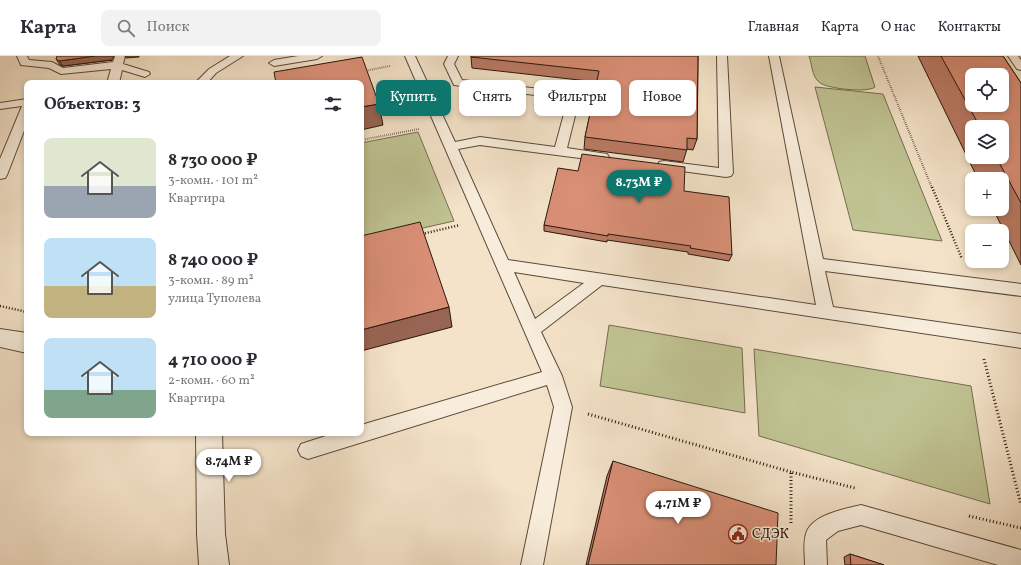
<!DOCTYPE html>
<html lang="ru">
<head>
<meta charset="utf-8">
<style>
  :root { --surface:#fff; --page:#f2f2f3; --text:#2b2b33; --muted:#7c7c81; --line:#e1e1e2; --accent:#0f766e }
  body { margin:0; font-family:Vollkorn,serif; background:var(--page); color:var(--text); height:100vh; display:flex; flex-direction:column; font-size:15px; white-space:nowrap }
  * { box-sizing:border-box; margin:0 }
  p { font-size:13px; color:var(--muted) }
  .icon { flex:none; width:22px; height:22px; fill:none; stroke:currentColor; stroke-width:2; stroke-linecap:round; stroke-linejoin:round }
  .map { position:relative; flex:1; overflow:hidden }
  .side { position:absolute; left:24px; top:24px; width:340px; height:356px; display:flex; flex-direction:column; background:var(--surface); border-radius:8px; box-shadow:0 2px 6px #0003 }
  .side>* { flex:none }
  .top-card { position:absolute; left:376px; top:24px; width:380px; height:36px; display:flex; gap:8px }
  .fabs { position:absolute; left:965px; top:12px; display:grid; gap:8px }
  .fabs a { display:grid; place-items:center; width:44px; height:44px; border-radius:8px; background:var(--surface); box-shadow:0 2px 6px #0003; font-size:20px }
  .price { position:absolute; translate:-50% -34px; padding:0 9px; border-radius:14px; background:#fff; color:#222; font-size:13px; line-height:26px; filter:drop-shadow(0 1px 2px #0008) }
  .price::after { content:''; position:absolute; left:50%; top:24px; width:12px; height:9px; margin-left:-6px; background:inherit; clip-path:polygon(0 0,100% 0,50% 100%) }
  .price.active { background:var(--accent); color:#fff }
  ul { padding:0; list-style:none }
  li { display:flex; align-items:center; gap:12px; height:100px; padding:0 20px }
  li span { display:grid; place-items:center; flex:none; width:112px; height:80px; border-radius:8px; color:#555 }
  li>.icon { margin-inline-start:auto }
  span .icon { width:48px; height:48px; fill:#fffc; stroke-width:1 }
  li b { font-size:17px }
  h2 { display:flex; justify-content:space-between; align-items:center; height:48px; padding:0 20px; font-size:17px }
  .tag { padding:0 14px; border-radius:8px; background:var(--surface); box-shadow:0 2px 6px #0003; font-size:14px; line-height:36px }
  .tag.active { background:var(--accent); color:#fff }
  header { display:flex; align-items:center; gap:24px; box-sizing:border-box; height:56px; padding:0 20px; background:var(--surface); border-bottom:1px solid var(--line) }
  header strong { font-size:19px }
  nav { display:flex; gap:22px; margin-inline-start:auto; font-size:14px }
  .search { width:280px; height:36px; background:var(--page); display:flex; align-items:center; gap:10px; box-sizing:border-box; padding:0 14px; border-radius:8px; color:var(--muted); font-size:15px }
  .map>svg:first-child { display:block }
</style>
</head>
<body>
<header>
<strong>Карта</strong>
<div class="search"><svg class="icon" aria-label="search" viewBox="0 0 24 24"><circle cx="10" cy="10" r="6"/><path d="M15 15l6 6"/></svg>Поиск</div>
<nav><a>Главная</a><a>Карта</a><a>О нас</a><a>Контакты</a></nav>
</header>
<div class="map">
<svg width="1021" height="509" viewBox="0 0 1021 509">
  <rect width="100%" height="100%" fill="#f4e3c9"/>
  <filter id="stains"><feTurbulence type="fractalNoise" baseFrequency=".005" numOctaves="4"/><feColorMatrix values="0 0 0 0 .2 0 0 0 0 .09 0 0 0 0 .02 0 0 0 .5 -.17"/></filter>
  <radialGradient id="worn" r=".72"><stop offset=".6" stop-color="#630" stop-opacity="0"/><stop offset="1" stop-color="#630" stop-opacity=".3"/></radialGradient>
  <path fill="#c0c393" stroke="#746d4f" d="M809,0h56l10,31c-7,6 -49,2 -56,-5 -7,-5 -7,-18 -10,-26z
    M815,31l68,7 59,147 -89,-11z
    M418,76l36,89 -93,21v-99z
    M609,269l133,23 3,65 -145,-27z
    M754,293l217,37 19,118 -231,-68z"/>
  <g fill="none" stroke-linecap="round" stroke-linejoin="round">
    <defs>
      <path id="service" d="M17,0h10l2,4 23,2 11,6 50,-6 2,-6h10l-2,8 26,8 1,2 -5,3 -23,-7 -3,13h-12l4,-14 -50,5 -12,-6 -28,-3z
        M230,0h13l-27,17 -9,10h-12l14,-14z
        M298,0h24l-5,3 -43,7 -5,-3 5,-3z
        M405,0h10l40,86 25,-5 75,10 13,-48 -114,-14 -10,-21 4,-8h10l-4,8 8,16 112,13 4,1 2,2 -13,52 40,6 2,3 -2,3 -4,1 -123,-16 -22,4 50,111 308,45 -47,-249h10l44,203 198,25v12l-196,-25 8,36 188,27v14l-419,-63 -61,47 21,44 10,31 -29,158h-22l33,-158 -7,-22 -239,74 -7,-3 -3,-6 3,-6 34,-11h26v-8l181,-53zM514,216l70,11 -49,36z
        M717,0h10l6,117 -2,3 -5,1 -67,-9 -1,-3 1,-3 5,-1 55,7z
        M1008,0h10l3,4v10l-4,-1z
        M27,43v24l-20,52 -2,3 -5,1v-20l22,-53 -22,3v-6z
        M861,449l160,45v15h-23l-137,-40 -23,6 -12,9 1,25h-22c0,-10 -2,-22 1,-31 5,-19 38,-25 55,-29z"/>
      <path id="minor" d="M0,273l27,4v20l-27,-6z
        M196,377h26l3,101 4,31h-30l-2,-31z"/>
    </defs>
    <use href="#service" stroke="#5b4a3a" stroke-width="2"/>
    <use href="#minor" stroke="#5b4a3a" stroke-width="2"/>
    <path stroke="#28170b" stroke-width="2" stroke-dasharray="0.5 1.5" stroke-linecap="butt" d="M878,0l54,132
      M364,15l26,-5
      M361,84l58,-11"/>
    <path stroke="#28170b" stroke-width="2.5" stroke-dasharray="1 2" stroke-linecap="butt" d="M932,131l30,72
      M422,178l38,-9
      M0,250l27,6"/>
    <path stroke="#28170b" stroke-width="3" stroke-dasharray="1 2.5" stroke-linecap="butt" d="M984,303l37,146
      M588,358l203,58
      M969,460l52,12
      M791,467v-51l64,16"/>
    <use href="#service" fill="#f8eddc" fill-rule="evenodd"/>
    <use href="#minor" fill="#f8eddc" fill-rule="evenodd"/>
  </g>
  <path fill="#bb7b65" stroke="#28170b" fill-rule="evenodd" d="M698,0l-1,83 -4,11 -6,-1 -4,13 -99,-13 1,-12 12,-55 -125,-14 -1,-11z
    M918,0h85l18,27v182l-28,-56h9v-30h-24zM972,71h30v30h-30z
    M56,3l56,1 -49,6 -3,-1z
    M684,135l48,64 -3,6 -41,-7v-2l-81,-12v2l-63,-11v-6z
    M613,405l163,104h-190l21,-89z
    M850,498l34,11h-39l-1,-8z"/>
  <path fill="#986453" stroke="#28170b" d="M95,0h19l-2,4 -49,6 -4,-5z
    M125,0h14v1l-13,1z
    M379,48l4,21 -22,5v-23z
    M449,251l3,20 -91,24v-21z"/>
  <path fill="#d98f76" stroke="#28170b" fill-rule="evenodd" d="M57,0h38l-36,5 -3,-2z
    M471,0h227l-1,83 -10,-1v12l-102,-13 14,-66 -128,-14z
    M941,0h62l18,27v120l-25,-46h6v-30h-22zM972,19h30v30h-30z
    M362,1l17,47 -18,3v-24h-85l-2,-11z
    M582,98l103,13 -1,24 45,6 3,58 -42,-7 1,-2 -83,-12v2l-64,-11 14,-57 20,3z
    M420,166l29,85 -88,23v-94z
    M613,405l165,52 -2,52h-188z
    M850,498l34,11h-33z"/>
  <defs>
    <symbol id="civic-ring" viewBox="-11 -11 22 22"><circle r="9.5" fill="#f8eddc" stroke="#8f2418" stroke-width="1.5"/><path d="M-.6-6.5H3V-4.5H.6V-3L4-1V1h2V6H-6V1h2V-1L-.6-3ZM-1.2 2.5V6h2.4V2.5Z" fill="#8f2418"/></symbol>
  </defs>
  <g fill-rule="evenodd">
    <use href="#civic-ring" x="727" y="467" width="22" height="22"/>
  </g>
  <g text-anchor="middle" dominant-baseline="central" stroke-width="3" stroke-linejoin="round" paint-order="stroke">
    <g font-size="14" fill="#28170b" stroke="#f8eddc" text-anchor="start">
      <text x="752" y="478">СДЭК</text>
    </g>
  </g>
  <rect width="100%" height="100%" filter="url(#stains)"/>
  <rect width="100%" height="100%" fill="url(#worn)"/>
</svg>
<div class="fabs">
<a><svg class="icon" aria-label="locate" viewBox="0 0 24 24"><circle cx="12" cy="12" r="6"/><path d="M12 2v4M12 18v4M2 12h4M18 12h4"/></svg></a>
<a><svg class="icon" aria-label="layers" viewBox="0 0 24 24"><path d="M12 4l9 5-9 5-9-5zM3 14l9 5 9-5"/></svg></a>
<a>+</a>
<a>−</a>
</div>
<b class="price active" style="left:639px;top:148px">8.73M ₽</b>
<b class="price" style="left:229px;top:427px">8.74M ₽</b>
<b class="price" style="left:678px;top:469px">4.71M ₽</b>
<div class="top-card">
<a class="tag active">Купить</a>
<a class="tag">Снять</a>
<a class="tag">Фильтры</a>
<a class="tag">Новое</a>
</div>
<section class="side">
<h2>Объектов: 3<svg class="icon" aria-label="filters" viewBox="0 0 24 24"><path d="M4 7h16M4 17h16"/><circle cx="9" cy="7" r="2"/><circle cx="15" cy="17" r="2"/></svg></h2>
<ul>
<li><span style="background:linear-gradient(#dfe7d0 60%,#9aa5b1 0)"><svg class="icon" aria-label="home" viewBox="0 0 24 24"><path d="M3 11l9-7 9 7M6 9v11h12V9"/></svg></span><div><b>8 730 000 ₽</b><p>3-комн. · 101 m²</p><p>Квартира</p></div></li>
<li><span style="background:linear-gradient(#bfe0f5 60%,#c2b280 0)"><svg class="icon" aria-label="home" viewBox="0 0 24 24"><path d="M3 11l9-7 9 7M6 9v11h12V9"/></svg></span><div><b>8 740 000 ₽</b><p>3-комн. · 89 m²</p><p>улица Туполева</p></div></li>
<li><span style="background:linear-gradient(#bfe0f5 65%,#7fa58c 0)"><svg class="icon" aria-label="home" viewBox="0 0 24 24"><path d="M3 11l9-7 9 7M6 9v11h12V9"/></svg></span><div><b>4 710 000 ₽</b><p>2-комн. · 60 m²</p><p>Квартира</p></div></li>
</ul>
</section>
</div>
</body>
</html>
